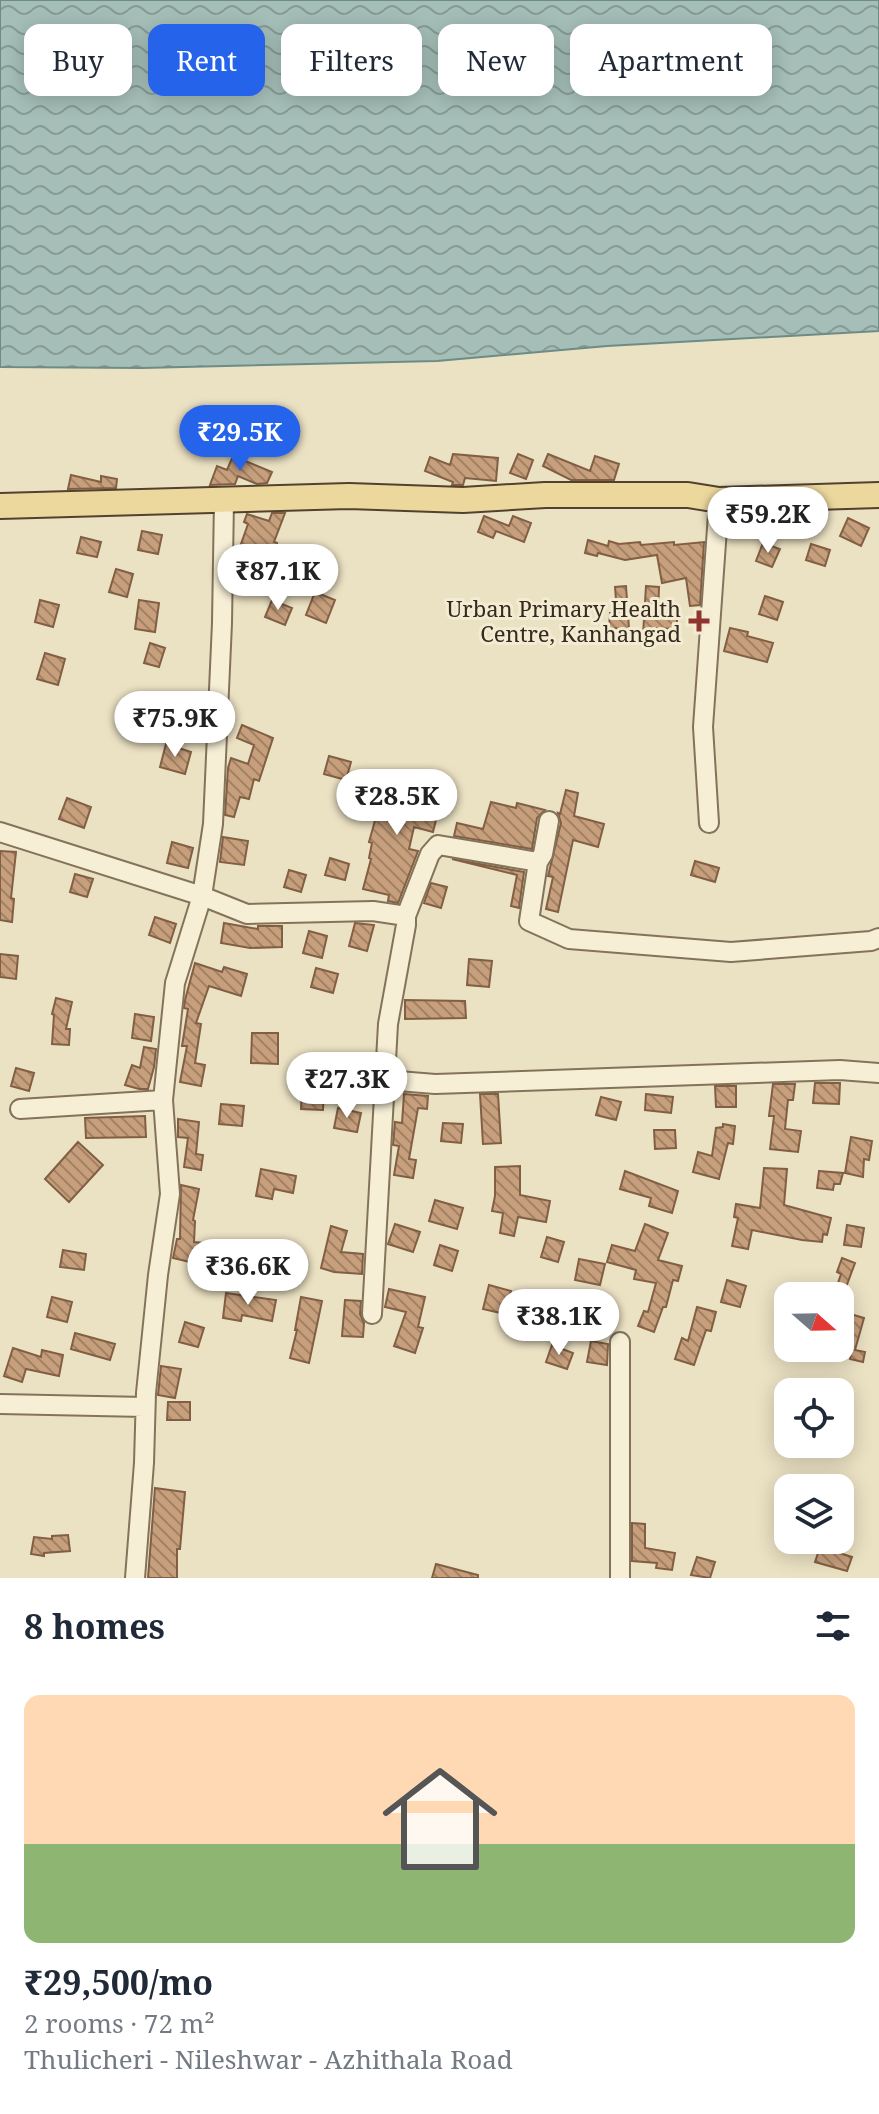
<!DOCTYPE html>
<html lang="en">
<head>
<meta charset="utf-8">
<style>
  :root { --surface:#fff; --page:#f6f6f7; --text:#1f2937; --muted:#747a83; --accent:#2563eb }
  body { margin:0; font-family:"Noto Serif",serif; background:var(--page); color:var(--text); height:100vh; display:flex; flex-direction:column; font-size:30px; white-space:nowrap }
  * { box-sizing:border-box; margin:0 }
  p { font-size:26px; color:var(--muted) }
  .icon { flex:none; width:44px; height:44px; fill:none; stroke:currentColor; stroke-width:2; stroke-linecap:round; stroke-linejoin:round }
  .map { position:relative; height:1578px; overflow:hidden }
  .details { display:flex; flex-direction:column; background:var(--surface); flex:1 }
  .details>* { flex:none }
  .hud { position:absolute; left:24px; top:24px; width:832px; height:72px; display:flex; gap:16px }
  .needle { width:52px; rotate:110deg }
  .tools { position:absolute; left:774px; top:1282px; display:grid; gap:16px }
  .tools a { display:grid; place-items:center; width:80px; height:80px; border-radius:16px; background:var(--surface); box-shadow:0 4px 20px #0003; font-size:40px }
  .price { position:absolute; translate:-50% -68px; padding:0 18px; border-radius:28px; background:#fff; color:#222; font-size:26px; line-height:52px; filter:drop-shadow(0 2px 4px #0008) }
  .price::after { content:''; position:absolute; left:50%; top:48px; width:24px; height:18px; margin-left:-12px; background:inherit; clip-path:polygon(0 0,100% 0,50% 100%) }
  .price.current { background:var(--accent); color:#fff }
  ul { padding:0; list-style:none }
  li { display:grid; align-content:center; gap:16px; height:424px; padding:0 24px }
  li span { display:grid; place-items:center; height:248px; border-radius:16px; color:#555 }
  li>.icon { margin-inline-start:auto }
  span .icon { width:144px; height:144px; fill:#fffc; stroke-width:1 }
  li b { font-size:34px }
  h2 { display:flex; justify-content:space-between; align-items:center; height:96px; padding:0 24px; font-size:34px }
  .tag { padding:0 28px; border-radius:16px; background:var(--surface); box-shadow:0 4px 20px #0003; font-size:28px; line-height:72px }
  .tag.current { background:var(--accent); color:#fff }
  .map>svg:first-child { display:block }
</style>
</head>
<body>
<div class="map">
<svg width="879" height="1578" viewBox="0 0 879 1578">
  <defs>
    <pattern id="water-waves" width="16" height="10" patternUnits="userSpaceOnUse" patternTransform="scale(2)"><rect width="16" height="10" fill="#a5beb8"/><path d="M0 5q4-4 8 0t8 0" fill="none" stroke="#879b95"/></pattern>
    <pattern id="building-back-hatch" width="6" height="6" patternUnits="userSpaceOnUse" patternTransform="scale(2)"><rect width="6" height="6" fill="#c79f7c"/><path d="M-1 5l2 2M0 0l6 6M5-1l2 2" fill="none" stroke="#a28265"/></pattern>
  </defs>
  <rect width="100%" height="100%" fill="#ebe1c3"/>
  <path fill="url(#water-waves)" stroke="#6d8c86" stroke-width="2" d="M0,0h879v331l-272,15 -170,15 -295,7 -142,-1z"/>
  <path fill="url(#building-back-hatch)" stroke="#825f43" stroke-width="2" d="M453,454l45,4 -2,23 -31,-3 -2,7h-11l1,-3 -28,-11 5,-14 20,8z
    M518,454l15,6 -7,19 -16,-6z
    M548,454l42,17 5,-15 24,8 -5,16h-43l-28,-14z
    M233,456l39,16 -5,11 -10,1 -19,-8 -3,8 -25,1 7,-19 10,4z
    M71,475l30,7v-6l16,3 -1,9 -48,1z
    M272,513h13l-11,29 3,1 -5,15 -32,-11 8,-23 -4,-2 3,-8 22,7z
    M484,516l25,10 4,-10 18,7 -7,19 -28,-11 -3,7 -15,-6z
    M848,518l21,10 -8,18 -21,-10z
    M142,531l20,4 -4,19 -20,-4z
    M81,537l20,5 -4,15 -20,-4z
    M588,540l20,6 1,-5 10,3 21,-2 1,3 33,-3v3l30,-3 -4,63 -10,1 -4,-28 -24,5 -5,-28 -32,5 -27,-7 -1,3 -12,-3z
    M763,543l17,6 -8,18 -16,-6z
    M811,544l19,6 -5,16 -19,-6z
    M116,569l17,5 -6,23 -18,-5z
    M626,586l3,43 -20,-1 1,-15h7l-2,-26z
    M646,586l13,1 -1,26h19v16l-20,-1v7h-14z
    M315,592l20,8 -9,23 -20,-8z
    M765,596l18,6 -6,18 -18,-6z
    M40,600l19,5 -6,22 -18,-5z
    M139,600l20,3 -4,29 -20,-3z
    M272,600l20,8 -7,17 -20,-8z
    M730,628l18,4 -1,4 26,7 -6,19 -43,-11z
    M150,643l15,5 -6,19 -15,-4z
    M45,653l20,6 -7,26 -21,-6z
    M242,725l31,13 -14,43 -5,-2 -5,20 -9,-2 -6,20 -9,-2 3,-47 3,-10 17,6 6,-19 -17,-7z
    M166,744l25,8 -6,22 -25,-7z
    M329,756l22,6 -5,18 -22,-6z
    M383,773l28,7 1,-4 12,3 -7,23 22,6 -6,24 -19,-5 -5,22 9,2 -20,52 -10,-2 1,-6 -26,-6 8,-30 -2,-1 3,-15 -3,-1 7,-25 23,7 6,-21 -27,-7z
    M566,790l12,3 -4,23 30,8 -6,23 -25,-7 -15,72 -12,-3 7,-32 -5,-1 13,-53 -3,-10 2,1z
    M67,798l24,9 -7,21 -25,-9z
    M491,802l25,6 1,-5 28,7 -8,8 -5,31 -78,-13 3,-13 26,6z
    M223,837l25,4 -4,24 -24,-3z
    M172,842l21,6 -5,20 -21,-5z
    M0,851l16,1 -5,46 3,1 -2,23 -12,-2z
    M330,858l19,6 -4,16 -20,-5z
    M452,859l72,13 -5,36 -8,-2 6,-31z
    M695,861l24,7 -4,14 -24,-7z
    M289,870l17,5 -5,17 -17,-5z
    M75,874l18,5 -6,18 -17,-5z
    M431,883l16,4 -6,21 -17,-5z
    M155,917l21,7 -6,19 -21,-8z
    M224,923l34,6v-3h24v21l-32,1 -29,-5z
    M355,923l19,2 -7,26 -18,-5z
    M309,931l18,5 -5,22 -19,-5z
    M0,954l18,2 -2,23 -16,-2z
    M469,959l23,2 -3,26 -22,-2z
    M195,963l27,9 2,-5 23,7 -6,22 -32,-10 -13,37 5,1 -6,39 10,2 -4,21 -21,-4 7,-36h-5l6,-37 -4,-1 1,-8z
    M316,968l22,6 -5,19 -22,-6z
    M56,998l16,4 -6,27h4l-1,16 -17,-1 2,-29 -2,-1z
    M405,1000l60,1 1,17 -61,1z
    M135,1014l19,3 -3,24 -19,-3z
    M252,1033h26v31l-27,-1z
    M144,1047l12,2 -2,18 -6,22h-9l-14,-4 7,-20 8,3z
    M16,1068l18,5 -5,18 -18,-5z
    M815,1083h25l-1,21 -26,-1z
    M773,1084h22l-2,16h-5l-3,29 16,2 -3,21 -28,-3 4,-33h-5z
    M715,1086h21v21h-20z
    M302,1088h22l-1,22 -22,-1z
    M404,1094l24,2 -1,13 -9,-1 -9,51 7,1 -3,18 -19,-3 5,-29 -6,-1 2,-23 7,1z
    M480,1094h18l3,49 -18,1z
    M646,1094l27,3 -2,16 -26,-3z
    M601,1097l20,5 -5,18 -20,-5z
    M221,1104l23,2 -2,20 -23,-2z
    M338,1108l23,5 -4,19 -23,-4z
    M145,1116l1,21 -60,1 -1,-20z
    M178,1119l21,3 -3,32 7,1 -2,15 -17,-3 4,-29 -10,-1z
    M443,1123l20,1 -2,19 -20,-2z
    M723,1124l12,2 -2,18 -5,-1 -9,36 -26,-7 5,-20 14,4 4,-28 7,-1z
    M654,1130h21l1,18 -21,1z
    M851,1137l21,4 -3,19 -5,-1 -1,18 -18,-4z
    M78,1142l25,23 -34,37 -24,-23z
    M520,1166v29l30,6 -4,21 -28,-5 -4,19 -14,-3 3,-20 -11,-2 3,-15v-29z
    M764,1168l23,1 -3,36 47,13 -4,17 -4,-1 -1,8 -20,-2 -50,-10 -4,19 -16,-3 6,-28 -4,-1 2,-13 24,4z
    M261,1169l35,7 -3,17 -19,-4 -2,10 -16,-3z
    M625,1171l53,20 -6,22 -23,-7 2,-8 -31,-9z
    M819,1171l24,2 -3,11h-6l-1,6 -16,-2z
    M181,1185l18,4 -6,31 2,1 -1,21 19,2 -3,28 -17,-2 1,-7 -21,-5 4,-19h3z
    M435,1200l28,8 -6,21 -28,-8z
    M395,1224l25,8 -7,20 -25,-8z
    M645,1224l23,9 -10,27 24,6 -4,15 -5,-1 -7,27h-3l-9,25 -16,-6 6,-15 4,1 8,-29 -22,-4 2,-9 -29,-8 5,-17 23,6z
    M847,1225l17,3 -3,19 -17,-2z
    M331,1226l16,5 -6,21 22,2 -1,20 -28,-2 -13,-4z
    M547,1237l17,5 -6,20 -17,-5z
    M440,1245l18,6 -6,20 -18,-6z
    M63,1250l23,4 -2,16 -24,-3z
    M842,1258l13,5 -13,35 -8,-3 7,-21 -4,-2z
    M579,1259l26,5 -5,21 -25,-5z
    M727,1280l19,6 -6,21 -19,-5z
    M489,1285l22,6 -6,23 -22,-5z
    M389,1289l36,8 -7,30 5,1 -8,25 -21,-7 12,-34 -21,-5z
    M226,1293l50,7 -4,21 -30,-6 -1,6 -18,-3z
    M52,1297l20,5 -5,20 -20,-5z
    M301,1297l21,4 -13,62 -19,-5 7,-28h-2z
    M345,1300l16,1 -1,13 4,9 -1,14 -21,-1z
    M697,1307l19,5 -5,19 -5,-1 -12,35 -19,-6 7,-21 6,3z
    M840,1311l24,7 -9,32 10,2 -2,10 -13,-3 2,-9 -12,-4z
    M185,1322l19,6 -6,19 -19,-5z
    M75,1333l40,11 -5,16 -39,-11z
    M591,1341l17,3 -1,21 -20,-3z
    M552,1345l21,8 -6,16 -21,-7z
    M13,1348l28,9 1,-7 21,5 -4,21 -33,-7 -4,13 -18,-6z
    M161,1366l20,3 -6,29 -17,-3z
    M168,1402h22v18h-23z
    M155,1488l30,4 -5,57h-3v29h-29z
    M632,1523l13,1v24l30,5 -3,17 -16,-2 1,-5 -25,-2z
    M68,1535l2,16 -26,2v3l-13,-2 3,-17 18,2v-3z
    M820,1547l32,10 -5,14 -32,-9z
    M697,1557l18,5 -5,16 -19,-3z
    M436,1564l42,11v3h-46z"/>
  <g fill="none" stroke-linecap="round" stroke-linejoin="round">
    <defs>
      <path id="minor" d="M549,821l-6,33 -5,8 -9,59 40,18 162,13 140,-11 8,-3
        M709,823l-6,-96 16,-227
        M0,832l202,64 45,18 126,-3 33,5
        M386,1080l49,4 405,-14 39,3
        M20,1109l143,-9
        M372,1314l16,-290 18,-99v-9l24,-62 8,-9 100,17
        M620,1342v236
        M0,1404l145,3
        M135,1578l9,-115 2,-70 12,-118 12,-81 -7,-94 12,-117 27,-87 11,-72 9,-201 2,-123"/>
      <path id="major" d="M0,506l349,-10 114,4 82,-5h143l31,5 160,-5"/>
    </defs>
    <use href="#minor" stroke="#84735b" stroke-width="22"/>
    <use href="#major" stroke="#52412f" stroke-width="28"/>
    <use href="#minor" stroke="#f6efd6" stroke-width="18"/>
    <use href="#major" stroke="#ecd89d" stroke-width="24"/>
  </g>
  <path fill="#8f342f" stroke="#f3ebd2" stroke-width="3" d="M695 609h8v8h8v8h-8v8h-8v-8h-8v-8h8z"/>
  <g text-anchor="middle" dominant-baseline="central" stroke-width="6" stroke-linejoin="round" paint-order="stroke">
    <g font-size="22" fill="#352b1e" stroke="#f3ebd2" text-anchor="end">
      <text x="681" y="608">Urban Primary Health<tspan x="681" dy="25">Centre, Kanhangad</tspan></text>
    </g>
  </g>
</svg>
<div class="tools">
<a><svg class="needle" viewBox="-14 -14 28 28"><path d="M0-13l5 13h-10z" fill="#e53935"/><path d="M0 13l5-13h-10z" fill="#747a83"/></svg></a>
<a><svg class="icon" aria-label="locate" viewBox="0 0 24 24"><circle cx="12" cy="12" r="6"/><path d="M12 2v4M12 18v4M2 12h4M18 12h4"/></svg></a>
<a><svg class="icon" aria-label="layers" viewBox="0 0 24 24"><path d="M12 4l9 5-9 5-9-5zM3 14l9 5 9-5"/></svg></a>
</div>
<b class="price current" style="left:240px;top:473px">₹29.5K</b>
<b class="price" style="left:768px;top:555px">₹59.2K</b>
<b class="price" style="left:278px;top:612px">₹87.1K</b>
<b class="price" style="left:175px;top:759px">₹75.9K</b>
<b class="price" style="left:397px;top:837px">₹28.5K</b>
<b class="price" style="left:347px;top:1120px">₹27.3K</b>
<b class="price" style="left:248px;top:1307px">₹36.6K</b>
<b class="price" style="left:559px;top:1357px">₹38.1K</b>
<div class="hud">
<a class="tag">Buy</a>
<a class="tag current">Rent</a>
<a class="tag">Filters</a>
<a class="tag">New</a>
<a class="tag">Apartment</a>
</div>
</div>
<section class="details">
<h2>8 homes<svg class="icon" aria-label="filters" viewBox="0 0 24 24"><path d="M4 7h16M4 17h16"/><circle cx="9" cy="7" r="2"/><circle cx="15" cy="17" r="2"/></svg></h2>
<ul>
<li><span style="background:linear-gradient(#ffd9b3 60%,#8fb573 0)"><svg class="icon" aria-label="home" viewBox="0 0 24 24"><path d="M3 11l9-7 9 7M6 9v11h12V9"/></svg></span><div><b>₹29,500/mo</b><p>2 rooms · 72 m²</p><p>Thulicheri - Nileshwar - Azhithala Road</p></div></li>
</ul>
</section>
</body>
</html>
